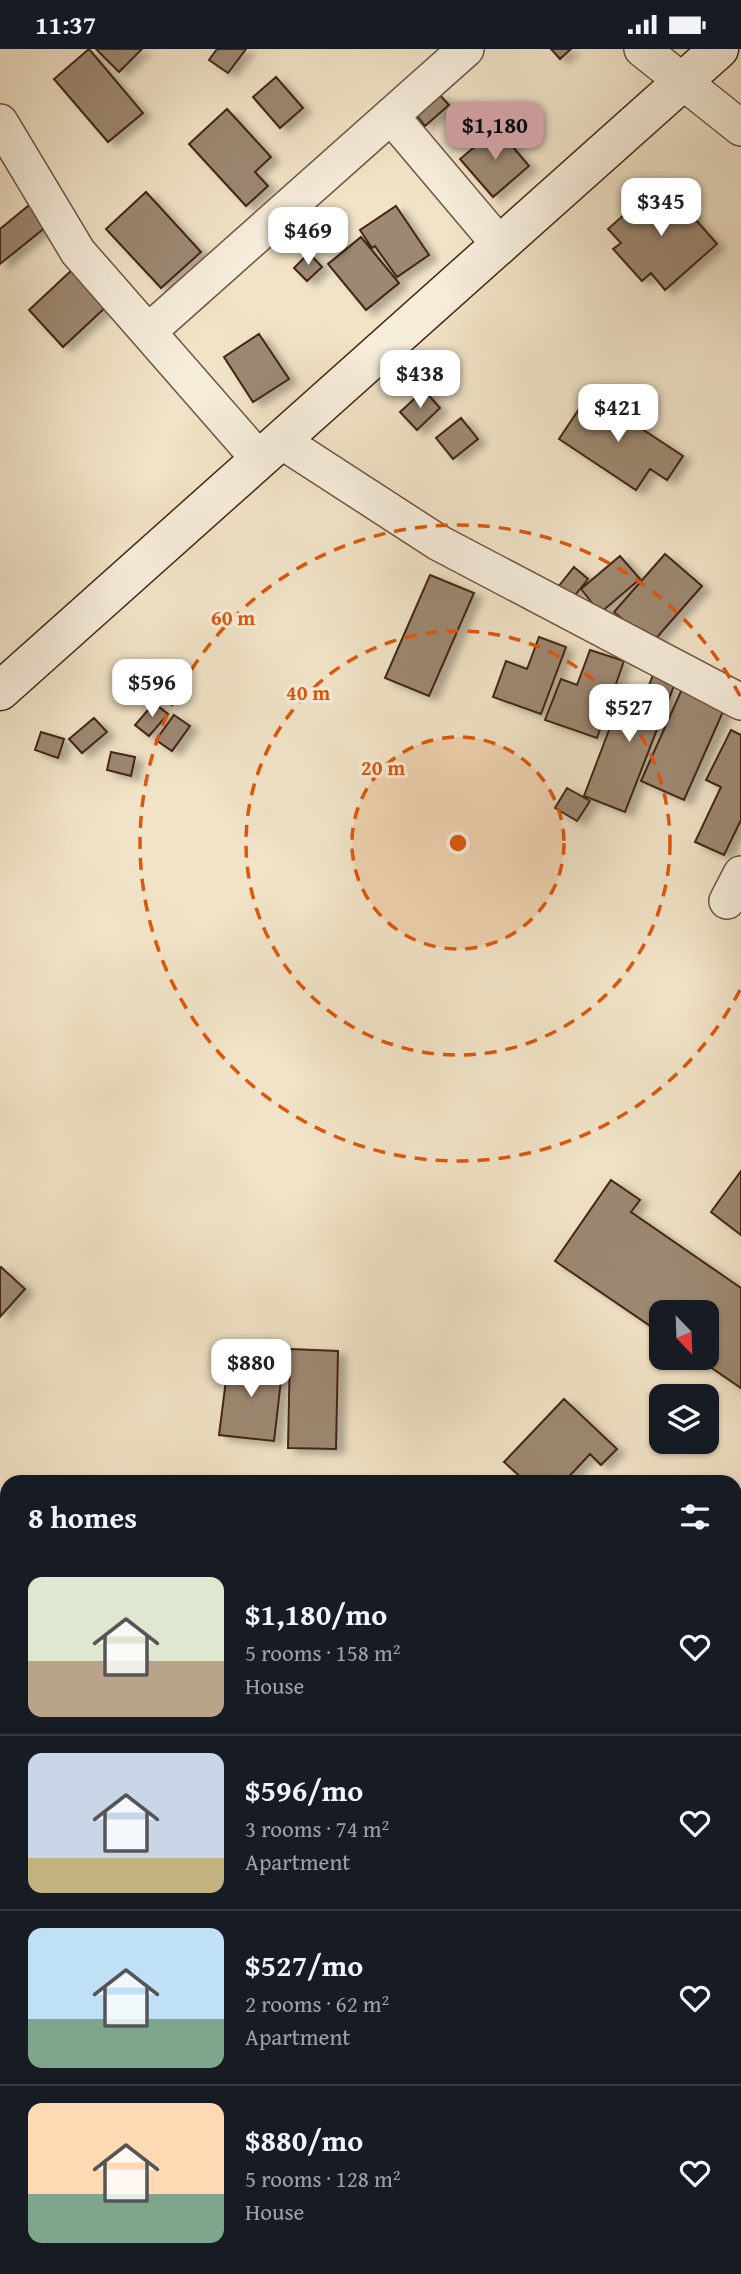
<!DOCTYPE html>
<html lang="en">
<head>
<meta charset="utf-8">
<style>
  :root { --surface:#171b24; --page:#242831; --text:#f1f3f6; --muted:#9ea1a6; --line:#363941; --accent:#c59692 }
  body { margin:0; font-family:"Gentium Book Plus",serif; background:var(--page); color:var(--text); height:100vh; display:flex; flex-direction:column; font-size:26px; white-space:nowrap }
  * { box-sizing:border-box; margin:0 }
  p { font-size:23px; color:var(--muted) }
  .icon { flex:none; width:38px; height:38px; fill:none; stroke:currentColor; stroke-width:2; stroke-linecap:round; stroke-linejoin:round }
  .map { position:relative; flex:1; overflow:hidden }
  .details { position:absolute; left:0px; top:1426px; width:742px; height:800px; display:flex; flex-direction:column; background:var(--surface); border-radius:21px 21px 0 0; box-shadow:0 2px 5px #0004 }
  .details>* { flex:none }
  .needle { width:46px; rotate:157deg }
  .buttons { position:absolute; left:649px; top:1251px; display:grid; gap:14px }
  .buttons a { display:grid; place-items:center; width:70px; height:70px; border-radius:14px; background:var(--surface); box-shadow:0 2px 5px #0004; font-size:35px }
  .price { position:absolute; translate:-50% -60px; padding:0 16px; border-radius:14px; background:#fff; color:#222; font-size:23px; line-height:46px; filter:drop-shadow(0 2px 4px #0008) }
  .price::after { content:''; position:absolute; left:50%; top:42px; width:21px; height:16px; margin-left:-10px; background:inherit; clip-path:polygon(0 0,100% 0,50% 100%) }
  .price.on { background:var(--accent); color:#111 }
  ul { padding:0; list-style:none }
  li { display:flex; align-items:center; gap:21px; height:175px; padding:0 28px }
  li+li { border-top:2px solid var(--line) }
  li span { display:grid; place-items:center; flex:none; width:196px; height:140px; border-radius:14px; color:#555 }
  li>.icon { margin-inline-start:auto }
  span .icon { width:84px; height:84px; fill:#fffc; stroke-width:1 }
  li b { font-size:30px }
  h2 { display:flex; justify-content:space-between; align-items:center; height:84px; padding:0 28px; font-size:30px }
  .status { display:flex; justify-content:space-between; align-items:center; height:49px; padding:0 35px; background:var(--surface); direction:ltr }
  .status svg { height:19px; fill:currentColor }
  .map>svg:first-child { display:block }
</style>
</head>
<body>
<div class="status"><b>11:37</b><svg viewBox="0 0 49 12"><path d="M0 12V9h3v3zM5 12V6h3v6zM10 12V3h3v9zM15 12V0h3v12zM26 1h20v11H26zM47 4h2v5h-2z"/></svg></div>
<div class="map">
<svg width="741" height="2225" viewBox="0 0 741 2225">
  <defs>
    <filter id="shadow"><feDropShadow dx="8" dy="4.5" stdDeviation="3.5" flood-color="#0004"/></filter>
  </defs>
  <rect width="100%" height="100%" fill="#f1e3c7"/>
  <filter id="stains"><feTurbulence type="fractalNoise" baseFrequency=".00286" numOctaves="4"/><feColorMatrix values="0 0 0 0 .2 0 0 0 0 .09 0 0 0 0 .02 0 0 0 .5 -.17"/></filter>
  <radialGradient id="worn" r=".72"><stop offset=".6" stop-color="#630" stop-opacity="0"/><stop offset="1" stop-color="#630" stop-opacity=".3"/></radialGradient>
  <path fill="#9d8872" stroke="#432516" stroke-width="2" filter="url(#shadow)" d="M89,0l54,64 -35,29 -54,-63z
    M96,0h46l-23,23z
    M217,0h29l-18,24 -19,-13z
    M551,0h20l-11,10z
    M276,28l27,31 -23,20 -27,-31z
    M438,44l11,12 -24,21 -10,-13z
    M227,60l44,48 -16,15 13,14 -22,20 -57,-62z
    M497,79l32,38 -36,31 -33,-38z
    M662,132l55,63 -52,46 -14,-17 -9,8 -29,-32 8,-6 -13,-14z
    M146,143l55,60 -40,36 -55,-59z
    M39,148l18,21 -57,46v-35z
    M396,157l33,49 -32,22 -22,-31 -3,2 -12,-18z
    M361,188l38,46 -33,27 -38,-46z
    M309,204l13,14 -15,14 -13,-13z
    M89,205l34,37 -60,56 -34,-37z
    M259,285l30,45 -36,23 -29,-45z
    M424,341l16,18 -23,22 -17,-18z
    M589,345l94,62 -16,24 -17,-11 -14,21 -77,-51z
    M461,369l17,21 -25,20 -17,-21z
    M665,505l37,32 -51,58 -37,-32z
    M620,507l20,23 -40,34 -19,-24z
    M574,518l14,12 -16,20 -14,-12z
    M430,526l44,18 -45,103 -44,-18z
    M539,588l27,10 -25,67 -48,-17 13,-36 21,8z
    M590,601l34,11 -27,77 -52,-18 16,-41 16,6z
    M653,626l22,8 -50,129 -41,-16 41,-108 20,7z
    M682,640l43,18 -41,93 -43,-19z
    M154,654l14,11 -19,22 -14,-11z
    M174,666l16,11 -18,25 -16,-11z
    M94,669l13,14 -25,21 -13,-14z
    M731,681l10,5v85l-17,35 -29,-13 26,-55 -15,-7z
    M41,683l23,7 -6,19 -23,-8z
    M111,703l24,5 -4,19 -24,-6z
    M567,739l23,13 -13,20 -22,-13z
    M741,1122v64l-30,-23z
    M611,1131l29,20 -9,12 110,76v100l-44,-30h10v-45h-45v21l-107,-73z
    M1,1218l24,22 -25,28v-49z
    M290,1300l48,2 -2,98 -48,-1z
    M229,1307l54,7 -9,78 -55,-6z
    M564,1350l53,50 -16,16 -11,-11 -26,28h-38l-22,-20z
    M7,2032v73l-7,-6v-60z
    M183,2219h16l5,6h-28z
    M230,2219h35l-8,6h-22z"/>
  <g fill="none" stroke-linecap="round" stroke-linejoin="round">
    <defs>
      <path id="street" d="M642,0l99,79
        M391,67l109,129
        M0,73l78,130 181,207
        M148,283l318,-283
        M280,391l159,103 302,159
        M727,852l14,-27
        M0,1917l7,6
        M347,2219l7,6"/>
      <path id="secondary" d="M0,642l719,-642
        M735,2108l6,-4
        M516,2225l11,-6"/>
    </defs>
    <use href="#street" stroke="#6e5442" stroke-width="38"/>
    <use href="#secondary" stroke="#432516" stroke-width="41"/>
    <use href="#street" stroke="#f6eddb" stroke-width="35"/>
    <use href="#secondary" stroke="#f6eddb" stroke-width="38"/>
  </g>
  <circle cx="458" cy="794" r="106" fill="#e0560c" fill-opacity=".12"/>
  <g fill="none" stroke="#e0560c" stroke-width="3.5" stroke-dasharray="12 9">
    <circle cx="458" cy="794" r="106"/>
    <circle cx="458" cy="794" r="212"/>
    <path d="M740 941A318 318 0 1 1 740 647"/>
  </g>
  <circle cx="458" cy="794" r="10" fill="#e0560c" stroke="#f6eddb" stroke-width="3.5"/>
  <g font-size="21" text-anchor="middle" font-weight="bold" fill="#e0560c" stroke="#f6eddb" stroke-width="6" stroke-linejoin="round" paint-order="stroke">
    <text x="233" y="576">60 m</text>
    <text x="308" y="651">40 m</text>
    <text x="383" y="726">20 m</text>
  </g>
  <rect width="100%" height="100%" filter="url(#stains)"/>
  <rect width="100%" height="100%" fill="url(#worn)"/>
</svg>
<div class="buttons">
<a><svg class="needle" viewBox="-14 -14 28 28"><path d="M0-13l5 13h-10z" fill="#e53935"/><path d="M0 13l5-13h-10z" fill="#9ea1a6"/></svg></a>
<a><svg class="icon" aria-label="layers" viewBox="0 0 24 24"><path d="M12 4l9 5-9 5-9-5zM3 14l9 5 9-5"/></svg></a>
</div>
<b class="price on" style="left:495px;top:113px">$1,180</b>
<b class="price" style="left:661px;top:189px">$345</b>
<b class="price" style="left:308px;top:218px">$469</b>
<b class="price" style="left:420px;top:361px">$438</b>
<b class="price" style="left:618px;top:395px">$421</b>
<b class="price" style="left:152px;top:670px">$596</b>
<b class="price" style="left:629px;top:695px">$527</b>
<b class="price" style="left:251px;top:1350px">$880</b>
<section class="details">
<h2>8 homes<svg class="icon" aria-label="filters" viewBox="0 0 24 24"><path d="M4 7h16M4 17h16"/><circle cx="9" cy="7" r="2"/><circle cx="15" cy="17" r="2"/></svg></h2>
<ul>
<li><span style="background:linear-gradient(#dfe7d0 60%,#b9a48a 0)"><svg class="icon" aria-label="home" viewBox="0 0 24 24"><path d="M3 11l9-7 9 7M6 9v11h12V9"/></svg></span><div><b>$1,180/mo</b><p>5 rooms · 158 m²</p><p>House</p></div><svg class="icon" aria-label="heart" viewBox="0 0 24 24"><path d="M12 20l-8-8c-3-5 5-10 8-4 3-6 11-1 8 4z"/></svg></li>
<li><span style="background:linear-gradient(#c9d6e8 75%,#c2b280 0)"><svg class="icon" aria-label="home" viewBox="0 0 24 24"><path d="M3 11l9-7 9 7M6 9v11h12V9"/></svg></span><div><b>$596/mo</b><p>3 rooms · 74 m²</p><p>Apartment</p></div><svg class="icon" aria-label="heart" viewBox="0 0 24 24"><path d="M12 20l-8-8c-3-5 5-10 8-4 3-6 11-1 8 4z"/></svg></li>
<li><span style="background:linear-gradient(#bfe0f5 65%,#7fa58c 0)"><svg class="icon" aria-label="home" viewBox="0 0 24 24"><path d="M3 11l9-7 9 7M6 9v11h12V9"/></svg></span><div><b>$527/mo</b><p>2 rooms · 62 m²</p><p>Apartment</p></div><svg class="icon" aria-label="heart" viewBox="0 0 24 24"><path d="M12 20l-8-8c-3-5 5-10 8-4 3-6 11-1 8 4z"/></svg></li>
<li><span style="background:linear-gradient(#ffd9b3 65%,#7fa58c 0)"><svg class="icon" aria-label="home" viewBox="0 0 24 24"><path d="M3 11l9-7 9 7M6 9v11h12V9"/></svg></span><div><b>$880/mo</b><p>5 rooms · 128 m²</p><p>House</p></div><svg class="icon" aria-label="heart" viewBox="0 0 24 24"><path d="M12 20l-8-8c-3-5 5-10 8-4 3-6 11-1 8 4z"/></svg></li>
</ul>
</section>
</div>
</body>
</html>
